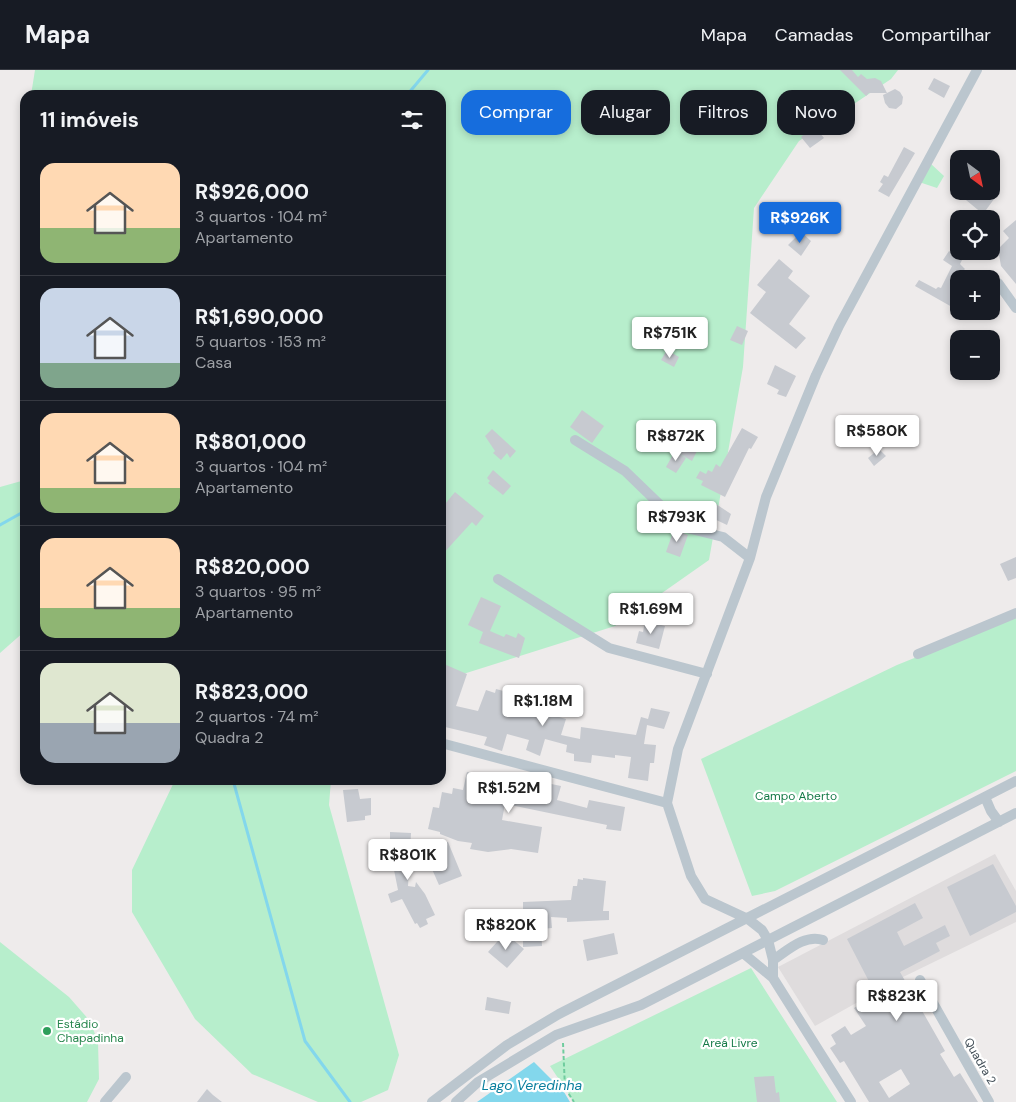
<!DOCTYPE html>
<html lang="pt">
<head>
<meta charset="utf-8">
<style>
  :root { --surface:#171b24; --page:#242831; --text:#f1f3f6; --muted:#9ea1a6; --line:#363941; --accent:#166ddd }
  body { margin:0; font-family:"DM Sans",sans-serif; background:var(--page); color:var(--text); height:100vh; display:flex; flex-direction:column; font-size:19px; white-space:nowrap }
  * { box-sizing:border-box; margin:0 }
  p { font-size:16px; color:var(--muted) }
  .icon { flex:none; width:28px; height:28px; fill:none; stroke:currentColor; stroke-width:2; stroke-linecap:round; stroke-linejoin:round }
  .map { position:relative; flex:1; overflow:hidden }
  .side { position:absolute; left:20px; top:20px; width:426px; height:695px; display:flex; flex-direction:column; background:var(--surface); border-radius:15px; box-shadow:0 2px 8px #0003 }
  .side>* { flex:none }
  .top-card { position:absolute; left:461px; top:20px; width:475px; height:45px; display:flex; gap:10px }
  .needle { width:32px; rotate:147deg }
  .buttons { position:absolute; left:950px; top:80px; display:grid; gap:10px }
  .buttons a { display:grid; place-items:center; width:50px; height:50px; border-radius:10px; background:var(--surface); box-shadow:0 2px 8px #0003; font-size:25px }
  .price { position:absolute; translate:-50% -42px; padding:0 11px; border-radius:5px; background:#fff; color:#222; font-size:16px; line-height:32px; filter:drop-shadow(0 1px 2px #0008) }
  .price::after { content:''; position:absolute; left:50%; top:30px; width:15px; height:11px; margin-left:-8px; background:inherit; clip-path:polygon(0 0,100% 0,50% 100%) }
  .price.current { background:var(--accent); color:#fff }
  ul { padding:0; list-style:none }
  li { display:flex; align-items:center; gap:15px; height:125px; padding:0 20px }
  li+li { border-top:1px solid var(--line) }
  li span { display:grid; place-items:center; flex:none; width:140px; height:100px; border-radius:15px; color:#555 }
  li>.icon { margin-inline-start:auto }
  span .icon { width:60px; height:60px; fill:#fffc; stroke-width:1 }
  li b { font-size:21px }
  h2 { display:flex; justify-content:space-between; align-items:center; height:60px; padding:0 20px; font-size:21px }
  .tag { padding:0 18px; border-radius:15px; background:var(--surface); box-shadow:0 2px 8px #0003; font-size:18px; line-height:45px }
  .tag.current { background:var(--accent); color:#fff }
  header { display:flex; align-items:center; gap:30px; box-sizing:border-box; height:70px; padding:0 25px; background:var(--surface); border-bottom:1px solid var(--line) }
  header strong { font-size:24px }
  nav { display:flex; gap:28px; margin-inline-start:auto; font-size:18px }
  .map>svg:first-child { display:block }
</style>
</head>
<body>
<header>
<strong>Mapa</strong>
<nav><a>Mapa</a><a>Camadas</a><a>Compartilhar</a></nav>
</header>
<div class="map">
<svg width="1016" height="1032" viewBox="0 0 1016 1032">
  <rect width="100%" height="100%" fill="#eeebeb"/>
  <path fill="#dfdcdd" d="M995,784l21,37v31l-115,56 -86,48 -37,-59z"/>
  <path fill="#b7eecc" d="M35,0h863l-7,9 -92,62 -45,67 -11,159 -34,193 -94,66 -174,55v-586h-410z
    M930,93l14,13 -7,12 -18,-6z
    M25,410v151l-25,22v-166z
    M1016,547v154l-241,120 -23,5 -51,-137 196,-94z
    M175,710h156l-2,25 70,250 -11,35 -27,12h-43l-66,-28 -57,-55 -63,-107v-42z
    M0,872l69,55 21,24 8,21 1,37 -12,23h-87z
    M751,898l86,134h-263l-24,-36z"/>
  <path fill="#83d7ec" d="M534,992l30,30 6,10h-93z"/>
  <g fill="none" stroke-linecap="round" stroke-linejoin="round">
    <path stroke="#83d7ec" stroke-width="3" d="M407,25l21,-25
      M0,455l25,-14
      M233,710l72,261 45,61"/>
  </g>
  <path fill="#c7cad0" fill-rule="evenodd" d="M840,0h12l6,7 3,-3 6,5 8,-1 6,3 6,12 8,-4 5,3 3,5 -1,7 -6,5 -7,-1 -4,-5 -2,-8 4,-2h-18l-3,3z
    M934,8l16,8 -6,12 -16,-9z
    M814,56l10,12 -14,10 -9,-11z
    M904,77l11,6 -26,44 -11,-6 5,-7 -3,-2 4,-7 4,2z
    M955,121h45l-17,23z
    M1016,150v64l-15,-18 -3,-17 11,-11 -6,-7z
    M801,162l10,9 -10,15 -13,-11z
    M949,181l13,9 -2,4 5,5 -6,6v17l-7,15 -37,-21 4,-6 17,9 2,-2 3,1 11,-22 -9,-6z
    M779,189l14,12 -5,7 22,18 -21,28 17,14 -10,11 -46,-36 16,-21 -9,-7z
    M737,256l11,5 -6,14 -12,-5z
    M667,280l12,7 -5,10 -13,-7z
    M775,295l21,11 -10,21 -9,-3 2,-4 -12,-6z
    M582,340l22,16 -12,17 -22,-16z
    M742,358l16,9 -7,12 -2,-1 -24,49 -24,-12 2,-4 -7,-3 4,-7 6,3 2,-4 4,2 4,-8 4,3z
    M492,359l24,22 -6,7 -3,-5 -6,7 -8,-7 2,-2 -10,-15z
    M687,372l11,7 -6,12 -12,-7z
    M879,379l7,7 -12,10 -6,-8z
    M675,381l11,7 -10,15 -10,-6z
    M493,400l18,16 -8,9 -15,-12 2,-2 -3,-3z
    M455,422l29,24 -8,10 -4,-4 -31,34v-47z
    M716,434l15,10 -4,11 -17,-8z
    M674,459l14,6 -8,22 -14,-5z
    M1016,487v21l-8,3 -8,-17z
    M481,527l20,9 -11,25 14,6 2,-3 10,4 2,-5 7,5 -6,20 -40,-15 4,-11 -15,-7z
    M645,551l20,5 -6,23 -23,-6 3,-12 4,1z
    M444,594l23,10 -11,32 22,5 8,-21 9,3 1,-4 22,6 -3,9 51,15 -5,16 19,4 1,-12 55,8 5,-18 7,2 3,-11 19,4 -6,17 -17,-4 -3,19 12,1 -2,18h-4l-2,18 -20,-3 3,-21 -16,-2v3l-23,-3 -1,8 -17,-2v-7l-8,-2 1,-7 -22,-6 -5,17 -14,-6 3,-10 -22,-6 -5,17 -18,-6 3,-8 -46,-11v-54z
    M467,702l21,5v2l48,9 1,-7 24,5 -4,14 30,8 2,-8 36,7 -4,24 -15,-2 1,-4 -102,-21 -3,16 40,7 -4,26 -27,-4 -23,3 -18,-3 2,-6 -14,-2 -18,-7v-2l-12,-3 5,-22 6,1 3,-16 10,2 1,-6 10,2z
    M358,719l2,10 11,-1v17l-6,1v4l-18,2 -4,-32z
    M390,762l21,1 -3,53 7,1 1,-5 9,12 10,21 -9,4 2,5 -8,4 -3,-5 -2,1 -13,-25 -11,4 -3,-9 10,-4 -6,-30h-2z
    M448,772l14,34 -23,9 -15,-34z
    M993,794l23,42v6l-46,24 -23,-49z
    M583,808l23,3 -3,30h6v9l-42,2v-4l-16,-1 1,11 -11,1 1,17 -19,1v-45l48,-2 2,-14h4l1,-7 5,1z
    M915,833l8,15 -26,14 7,14 41,-21 5,11 -14,7 4,8 -40,21 45,79 -5,3 14,23 6,-4 18,29h-109l-25,-41 -4,2 -10,-15 6,-4 -5,-9 14,-9 6,9 15,-9 -12,-18 22,-13 -29,-56zM901,999l9,15 -21,14 -10,-16z
    M505,863l19,16 -17,19 -19,-16z
    M614,863l4,21 -31,7 -4,-21z
    M487,927l24,5 -2,12 -24,-4z
    M774,1006l2,17 3,-1 1,10h-23l-3,-25z
    M207,1019l6,6 9,7h-25z"/>
  <g fill="none" stroke-linecap="round" stroke-linejoin="round">
    <path stroke="#6fcc9e" stroke-width="2" stroke-dasharray="4 2.5" stroke-linecap="butt" d="M563,973l2,45 9,14"/>
    <path stroke="#bbc6ce" stroke-width="10" d="M998,213l18,25
      M575,370l50,31 58,56 40,10 27,21
      M498,509l111,69 98,26
      M918,584l98,-41
      M441,673l226,60
      M985,727l6,14 8,11
      M743,883l30,25
      M773,890c15,-10 32,-26 50,-20
      M920,910l69,122
      M105,1032l21,-25
      M432,1032l75,-57 52,-31 457,-233
      M456,1032l22,-20 78,-47 85,-30 375,-192
      M851,1032l-78,-124v-18l-5,-20 -6,-10 -14,-11 -43,-20 -14,-23 -24,-73 11,-54 72,-191 16,-61 50,-122 23,-49 138,-256"/>
  </g>
  <circle fill="#2e9e5b" stroke="#fff" stroke-width="2" cx="47" cy="961" r="5"/>
  <g text-anchor="middle" dominant-baseline="central" stroke-width="4.5" stroke-linejoin="round" paint-order="stroke">
    <g font-size="12" fill="#157947" stroke="#fff">
      <text x="796" y="726">Campo Aberto</text>
      <text x="730" y="973">Areá Livre</text>
    </g>
    <g font-size="12" fill="#27864d" stroke="#fff" text-anchor="start">
      <text x="57" y="954">Estádio<tspan x="57" dy="14">Chapadinha</tspan></text>
    </g>
    <g font-size="12" fill="#434f58" stroke="#fff">
      <text transform="translate(980 991) rotate(60)">Quadra 2</text>
    </g>
    <g font-size="14" font-style="italic" fill="#0a7f9e" stroke="#fff">
      <text x="532" y="1015">Lago Veredinha</text>
    </g>
  </g>
</svg>
<div class="buttons">
<a><svg class="needle" viewBox="-14 -14 28 28"><path d="M0-13l5 13h-10z" fill="#e53935"/><path d="M0 13l5-13h-10z" fill="#9ea1a6"/></svg></a>
<a><svg class="icon" aria-label="locate" viewBox="0 0 24 24"><circle cx="12" cy="12" r="6"/><path d="M12 2v4M12 18v4M2 12h4M18 12h4"/></svg></a>
<a>+</a>
<a>−</a>
</div>
<b class="price current" style="left:800px;top:174px">R$926K</b>
<b class="price" style="left:670px;top:289px">R$751K</b>
<b class="price" style="left:877px;top:387px">R$580K</b>
<b class="price" style="left:676px;top:392px">R$872K</b>
<b class="price" style="left:677px;top:473px">R$793K</b>
<b class="price" style="left:651px;top:565px">R$1.69M</b>
<b class="price" style="left:543px;top:657px">R$1.18M</b>
<b class="price" style="left:509px;top:744px">R$1.52M</b>
<b class="price" style="left:408px;top:811px">R$801K</b>
<b class="price" style="left:506px;top:881px">R$820K</b>
<b class="price" style="left:897px;top:952px">R$823K</b>
<div class="top-card">
<a class="tag current">Comprar</a>
<a class="tag">Alugar</a>
<a class="tag">Filtros</a>
<a class="tag">Novo</a>
</div>
<section class="side">
<h2>11 imóveis<svg class="icon" aria-label="filters" viewBox="0 0 24 24"><path d="M4 7h16M4 17h16"/><circle cx="9" cy="7" r="2"/><circle cx="15" cy="17" r="2"/></svg></h2>
<ul>
<li><span style="background:linear-gradient(#ffd9b3 65%,#8fb573 0)"><svg class="icon" aria-label="home" viewBox="0 0 24 24"><path d="M3 11l9-7 9 7M6 9v11h12V9"/></svg></span><div><b>R$926,000</b><p>3 quartos · 104 m²</p><p>Apartamento</p></div></li>
<li><span style="background:linear-gradient(#c9d6e8 75%,#7fa58c 0)"><svg class="icon" aria-label="home" viewBox="0 0 24 24"><path d="M3 11l9-7 9 7M6 9v11h12V9"/></svg></span><div><b>R$1,690,000</b><p>5 quartos · 153 m²</p><p>Casa</p></div></li>
<li><span style="background:linear-gradient(#ffd9b3 75%,#8fb573 0)"><svg class="icon" aria-label="home" viewBox="0 0 24 24"><path d="M3 11l9-7 9 7M6 9v11h12V9"/></svg></span><div><b>R$801,000</b><p>3 quartos · 104 m²</p><p>Apartamento</p></div></li>
<li><span style="background:linear-gradient(#ffd9b3 70%,#8fb573 0)"><svg class="icon" aria-label="home" viewBox="0 0 24 24"><path d="M3 11l9-7 9 7M6 9v11h12V9"/></svg></span><div><b>R$820,000</b><p>3 quartos · 95 m²</p><p>Apartamento</p></div></li>
<li><span style="background:linear-gradient(#dfe7d0 60%,#9aa5b1 0)"><svg class="icon" aria-label="home" viewBox="0 0 24 24"><path d="M3 11l9-7 9 7M6 9v11h12V9"/></svg></span><div><b>R$823,000</b><p>2 quartos · 74 m²</p><p>Quadra 2</p></div></li>
</ul>
</section>
</div>
</body>
</html>
